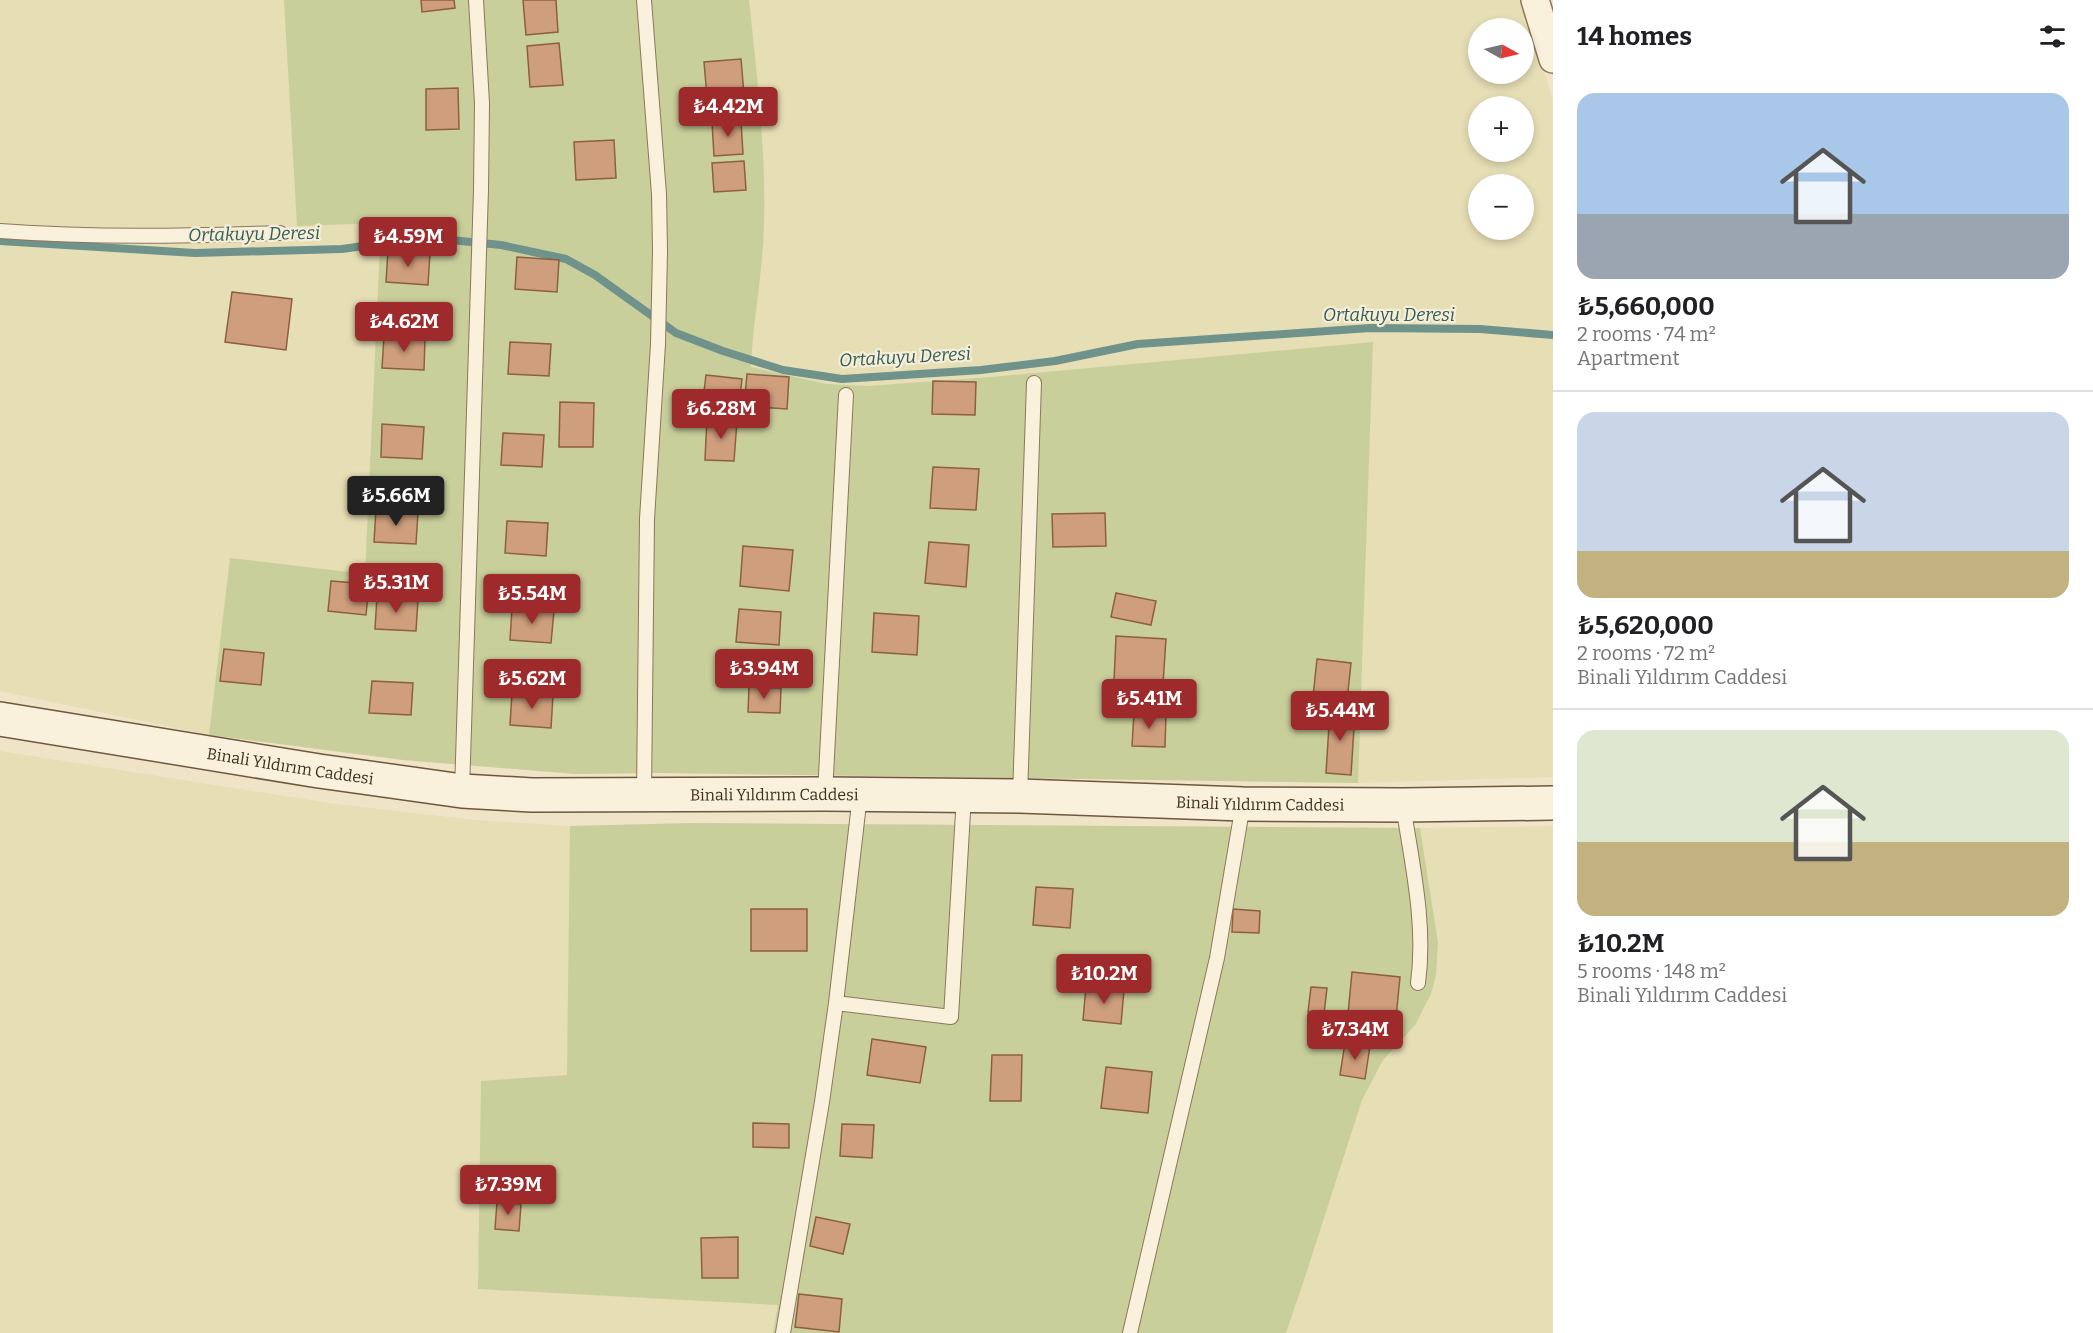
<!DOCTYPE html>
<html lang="en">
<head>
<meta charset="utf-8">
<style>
  :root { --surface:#fff; --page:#f6f6f6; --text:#202124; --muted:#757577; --line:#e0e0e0; --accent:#9e2a2b }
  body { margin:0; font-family:Bitter,serif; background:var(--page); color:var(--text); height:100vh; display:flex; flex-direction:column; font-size:22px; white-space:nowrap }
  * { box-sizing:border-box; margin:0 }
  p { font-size:20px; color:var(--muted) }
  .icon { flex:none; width:33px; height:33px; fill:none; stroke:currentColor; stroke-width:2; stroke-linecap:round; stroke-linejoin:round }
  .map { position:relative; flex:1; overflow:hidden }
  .side { display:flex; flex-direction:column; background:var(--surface); width:540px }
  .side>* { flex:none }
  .needle { width:39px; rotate:98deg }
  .controls { position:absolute; left:1468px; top:18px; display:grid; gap:12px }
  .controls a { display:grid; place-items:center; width:66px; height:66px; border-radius:50%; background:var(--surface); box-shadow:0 3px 9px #0003; font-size:30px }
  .price { position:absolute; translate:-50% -51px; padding:0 14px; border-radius:6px; background:var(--accent); color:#fff; font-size:20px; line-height:39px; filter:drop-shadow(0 2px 3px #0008) }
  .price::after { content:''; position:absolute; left:50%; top:36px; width:18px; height:14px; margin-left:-9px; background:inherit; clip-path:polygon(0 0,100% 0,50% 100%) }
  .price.active { background:#222; color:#fff }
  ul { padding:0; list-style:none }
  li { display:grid; align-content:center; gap:12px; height:318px; padding:0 24px }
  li+li { border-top:2px solid var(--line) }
  li span { display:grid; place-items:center; height:186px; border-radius:18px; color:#555 }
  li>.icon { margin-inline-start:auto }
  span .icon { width:108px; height:108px; fill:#fffc; stroke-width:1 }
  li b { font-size:26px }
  h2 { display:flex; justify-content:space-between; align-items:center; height:72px; padding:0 24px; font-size:26px }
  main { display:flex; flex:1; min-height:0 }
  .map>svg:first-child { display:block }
</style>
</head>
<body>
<main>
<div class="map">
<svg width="1553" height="1333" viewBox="0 0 1553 1333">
  <rect width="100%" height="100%" fill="#f0e4c8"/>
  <path fill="#e6deb5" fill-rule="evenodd" d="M0,0h1523l30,101v676l-195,6 -696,-10 -86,1 -173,-14 -194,-25 -209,-44zM1479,28h45v46h-45zM1479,106h45v46h-45zM1479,184h45v46h-45z
    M0,751l336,53 139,16 95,6 123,-3 727,5 133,-2v507h-1553z"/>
  <path fill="#c9cf9b" d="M284,0h465c8,75 17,149 15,225 -1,47 -11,94 -13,142l76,17 41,2 123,-9 382,-35 -15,441 -696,-10 -86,1 -173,-14 -194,-25 21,-177 135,16 16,-351 -84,3z
    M693,823l727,5 18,115 -2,32 -5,19 -16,31 -32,35 -21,40 -57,177 -19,56h-513l5,-28 -300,-16 3,-208 86,-6 3,-249z"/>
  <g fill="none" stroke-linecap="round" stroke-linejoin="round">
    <path stroke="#6f938a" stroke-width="8" d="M0,241l195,12 147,-4 65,-9 34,-1 60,6 65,14 29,16 81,58 47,18 60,19 59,9 139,-9 74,-9 83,-17 232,-16 110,1 73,6"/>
  </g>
  <path fill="#cf9f7d" stroke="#8d5f41" stroke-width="1.5" d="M421,0h33l1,8 -33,4z
    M523,0h33l2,32 -32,3z
    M559,43l4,42 -33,2 -3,-41z
    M741,59l3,35 -37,3 -3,-35z
    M458,88l1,41 -33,1v-41z
    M741,121l2,33 -29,2 -2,-33z
    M614,140l2,38 -40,2 -2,-38z
    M744,161l2,29 -32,2 -2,-29z
    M388,250l42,3 -2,32 -42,-3z
    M517,257l42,3 -2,32 -42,-3z
    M232,292l60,7 -6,51 -61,-8z
    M384,336l41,2 -1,32 -42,-2z
    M510,342l41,2 -2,32 -41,-2z
    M747,374l42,3 -2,32 -43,-3z
    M706,375l36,4 -5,42 -36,-5z
    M933,381l43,1 -1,33 -43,-1z
    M560,402l34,1 -1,44h-34z
    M707,417l30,4 -3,40 -29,-1z
    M382,424l42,3 -2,32 -41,-2z
    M503,433l41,2 -2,32 -41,-2z
    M933,467l46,2 -3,41 -46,-2z
    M376,509l42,3 -2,32 -42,-2z
    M1105,513l1,33 -53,1 -1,-33z
    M507,521l41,2 -2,33 -41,-3z
    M929,542l40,3 -3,42 -41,-4z
    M743,546l50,4 -4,41 -49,-5z
    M331,581l38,3 -3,31 -38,-4z
    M1116,593l40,8 -5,24 -40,-8z
    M377,596l41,3 -2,32 -41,-2z
    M512,608l42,3 -3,32 -41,-3z
    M739,609l42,3 -2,33 -43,-3z
    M874,613l45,3 -2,39 -45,-3z
    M1116,636l50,3 -3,45 -49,-3z
    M224,649l40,4 -3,32 -41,-4z
    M1317,659l34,4 -5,47 -34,-4z
    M372,681l41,2 -2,32 -42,-2z
    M749,687l32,1 -1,25 -32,-1z
    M512,693l41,2 -2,33 -41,-3z
    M1330,710l25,2 -4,63 -25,-2z
    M1134,712l32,1 -1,34 -33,-1z
    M1036,887l37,2 -3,39 -37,-3z
    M751,909h56v42h-56z
    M1233,909l27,2 -1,22 -27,-1z
    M1352,972l48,5 -4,41 -48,-4z
    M1086,986l38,4 -3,34 -38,-4z
    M1311,987l16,1 -3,26 -16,-2z
    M872,1039l54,8 -6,36 -53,-8z
    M1345,1043l25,3 -5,33 -25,-4z
    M992,1055h30l-1,46h-31z
    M1106,1067l46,5 -4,41 -47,-5z
    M753,1123l36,1v24l-36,-1z
    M842,1124l32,1 -2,33 -32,-2z
    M497,1202l24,2 -2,27 -24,-2z
    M816,1217l34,7 -7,30 -33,-8z
    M738,1237v41h-36l-1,-40z
    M799,1294l43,5 -3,33 -44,-5z"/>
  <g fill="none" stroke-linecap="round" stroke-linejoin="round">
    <defs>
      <path id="lane" d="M0,231c94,7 187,5 280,2
        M462,791l19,-601 1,-87 -6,-103
        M644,794l3,-275 11,-175 2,-93 -1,-57 -15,-194
        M825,794l21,-399
        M1020,796l14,-413
        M1403,805c9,59 23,119 15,178
        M836,1003l115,14 13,-222
        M783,1333l39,-231 14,-99 24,-208
        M1130,1333l87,-375 26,-154"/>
      <path id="street" d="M1535,0l18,59"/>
      <g id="secondary">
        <path id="s1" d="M0,719l319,52 143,20 70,4 293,-1 195,2 223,8 160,1 150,-2"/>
      </g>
    </defs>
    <use href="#lane" stroke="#8d765c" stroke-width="16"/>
    <use href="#street" stroke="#8d765c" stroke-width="30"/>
    <use href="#secondary" stroke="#6f573f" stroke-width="36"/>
    <use href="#lane" stroke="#faf1dc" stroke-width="14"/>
    <use href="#street" stroke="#faf1dc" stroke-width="27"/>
    <use href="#secondary" stroke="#faf1dc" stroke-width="33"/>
  </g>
  <g text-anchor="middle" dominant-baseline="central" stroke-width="4.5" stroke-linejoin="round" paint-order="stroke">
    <g font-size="16" fill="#3d2e20" stroke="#f7eed8">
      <text stroke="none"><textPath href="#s1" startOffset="294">Binali Yıldırım Caddesi</textPath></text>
      <text stroke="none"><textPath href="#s1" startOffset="780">Binali Yıldırım Caddesi</textPath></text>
      <text stroke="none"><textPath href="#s1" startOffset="1266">Binali Yıldırım Caddesi</textPath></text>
    </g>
    <g font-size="18" font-style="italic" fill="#2f5d5a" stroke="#f7eed8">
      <text transform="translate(254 234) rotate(-1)">Ortakuyu Deresi</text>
      <text x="1389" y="315">Ortakuyu Deresi</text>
      <text transform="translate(905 357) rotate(-3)">Ortakuyu Deresi</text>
    </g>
  </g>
</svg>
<div class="controls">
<a><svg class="needle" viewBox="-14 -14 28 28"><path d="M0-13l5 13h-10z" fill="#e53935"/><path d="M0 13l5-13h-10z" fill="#757577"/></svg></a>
<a>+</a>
<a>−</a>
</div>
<b class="price" style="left:728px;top:138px">₺4.42M</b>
<b class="price" style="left:408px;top:268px">₺4.59M</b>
<b class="price" style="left:404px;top:353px">₺4.62M</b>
<b class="price" style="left:721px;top:440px">₺6.28M</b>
<b class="price active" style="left:396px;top:527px">₺5.66M</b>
<b class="price" style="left:396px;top:614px">₺5.31M</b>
<b class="price" style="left:532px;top:625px">₺5.54M</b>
<b class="price" style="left:764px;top:700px">₺3.94M</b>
<b class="price" style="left:532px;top:710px">₺5.62M</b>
<b class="price" style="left:1149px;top:730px">₺5.41M</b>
<b class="price" style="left:1340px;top:742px">₺5.44M</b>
<b class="price" style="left:1104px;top:1005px">₺10.2M</b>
<b class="price" style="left:1355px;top:1061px">₺7.34M</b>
<b class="price" style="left:508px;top:1216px">₺7.39M</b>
</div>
<section class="side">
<h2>14 homes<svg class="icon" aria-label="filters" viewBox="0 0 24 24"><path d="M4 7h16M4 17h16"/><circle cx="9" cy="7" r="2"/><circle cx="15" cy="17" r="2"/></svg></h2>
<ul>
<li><span style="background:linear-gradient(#a9c7e8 65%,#9aa5b1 0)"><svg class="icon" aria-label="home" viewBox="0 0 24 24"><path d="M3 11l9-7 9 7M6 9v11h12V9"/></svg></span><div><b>₺5,660,000</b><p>2 rooms · 74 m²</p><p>Apartment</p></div></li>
<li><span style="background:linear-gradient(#c9d6e8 75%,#c2b280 0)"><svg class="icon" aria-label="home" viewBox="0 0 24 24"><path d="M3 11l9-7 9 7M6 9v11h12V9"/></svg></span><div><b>₺5,620,000</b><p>2 rooms · 72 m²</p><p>Binali Yıldırım Caddesi</p></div></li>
<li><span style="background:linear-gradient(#dfe7d0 60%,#c2b280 0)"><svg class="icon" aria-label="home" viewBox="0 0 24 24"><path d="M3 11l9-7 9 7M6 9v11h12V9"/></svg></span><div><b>₺10.2M</b><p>5 rooms · 148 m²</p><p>Binali Yıldırım Caddesi</p></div></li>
</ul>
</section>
</main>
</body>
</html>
